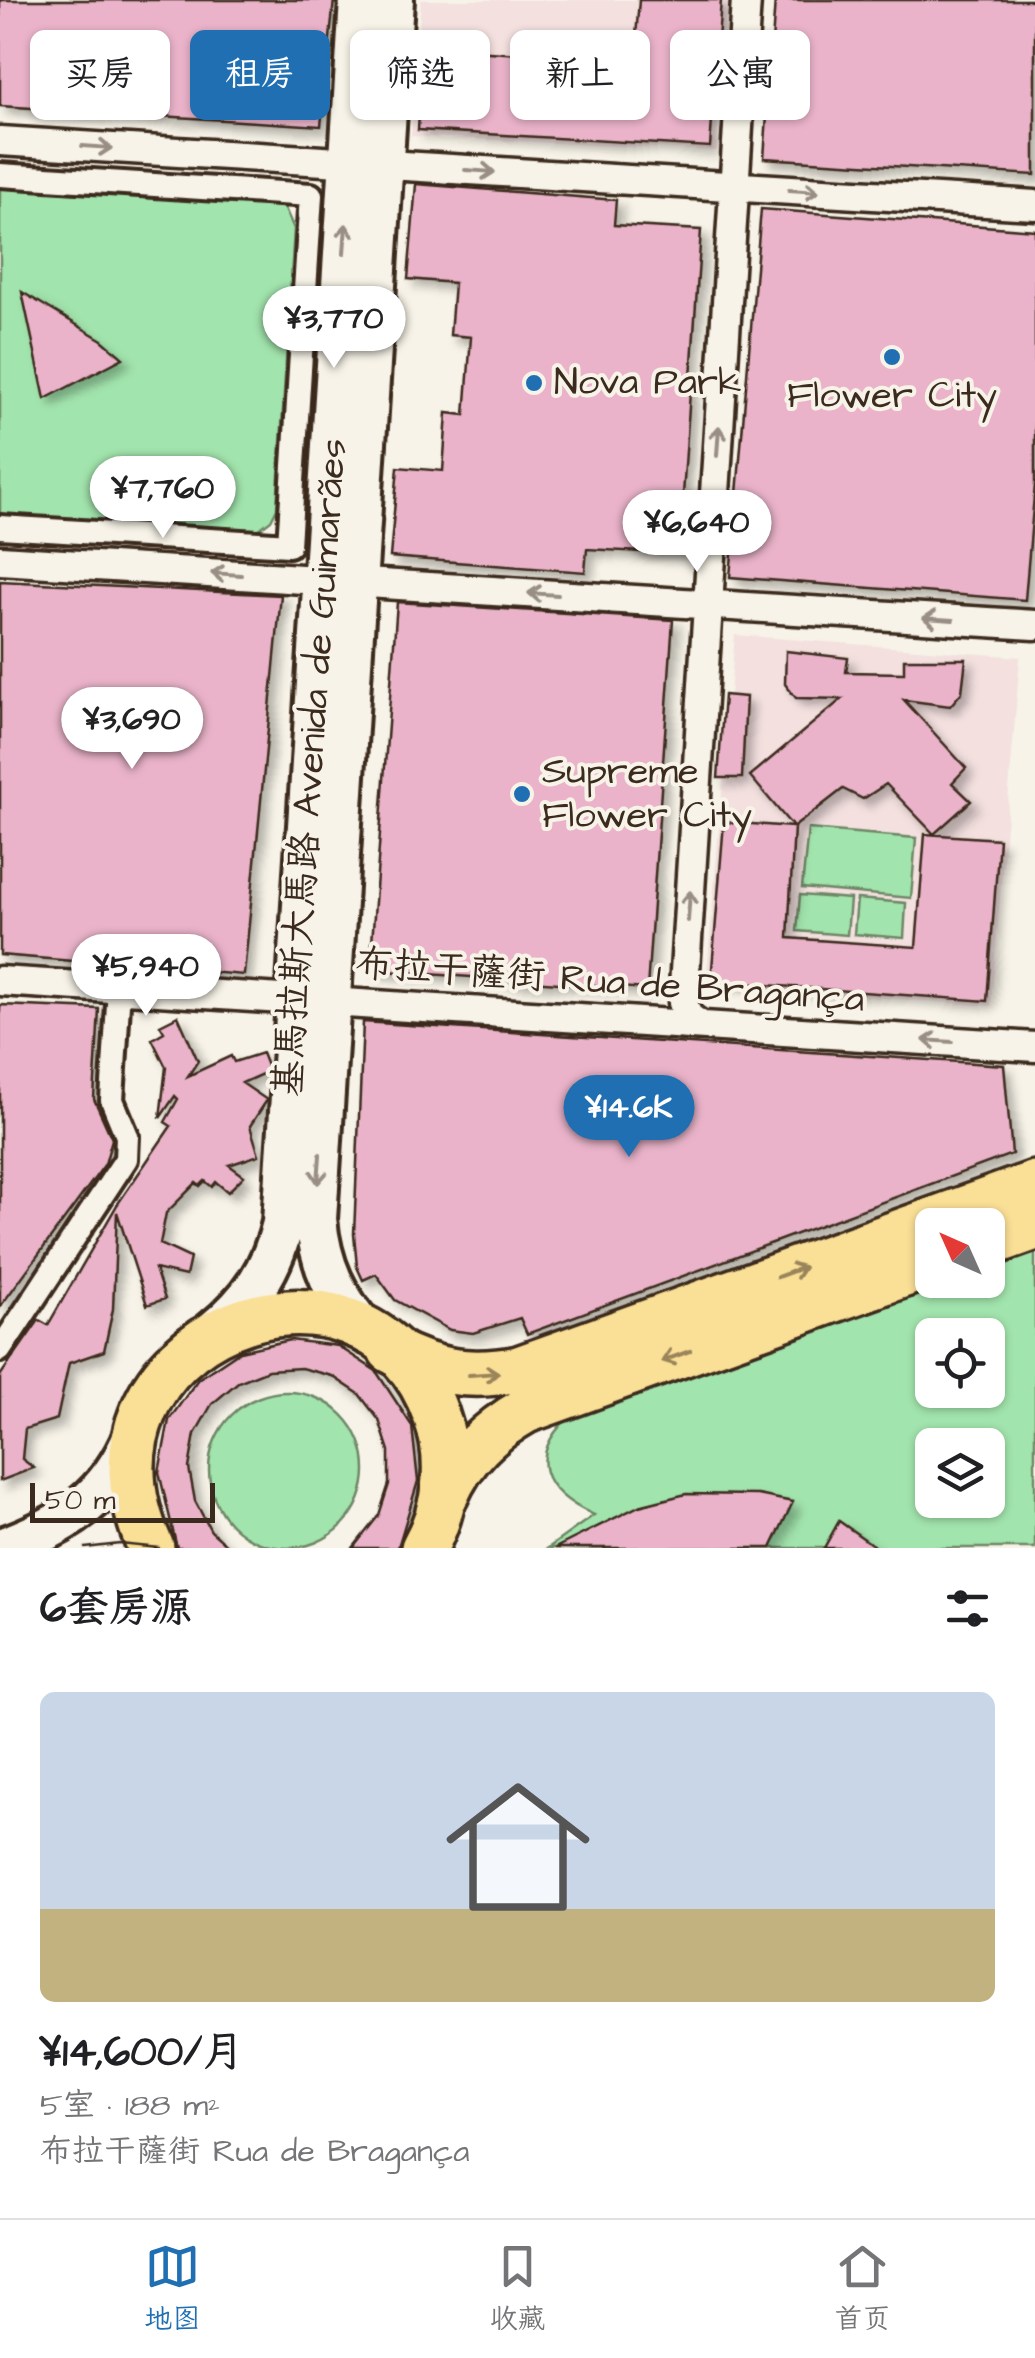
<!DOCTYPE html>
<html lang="zh">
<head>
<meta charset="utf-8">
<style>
  :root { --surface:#fff; --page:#f2f2f2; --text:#202124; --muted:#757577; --line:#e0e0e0; --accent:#1f6fb2 }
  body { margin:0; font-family:"Architects Daughter","LXGW WenKai TC",sans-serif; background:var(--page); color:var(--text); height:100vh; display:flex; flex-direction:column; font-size:38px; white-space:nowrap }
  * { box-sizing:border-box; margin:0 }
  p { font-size:32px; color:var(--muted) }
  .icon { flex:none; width:55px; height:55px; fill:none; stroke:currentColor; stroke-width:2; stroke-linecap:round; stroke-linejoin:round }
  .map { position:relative; height:1548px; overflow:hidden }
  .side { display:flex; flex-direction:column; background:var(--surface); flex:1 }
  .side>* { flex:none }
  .guide { position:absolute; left:30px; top:30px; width:975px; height:90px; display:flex; gap:20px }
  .needle { width:65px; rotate:315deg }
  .tools { position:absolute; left:915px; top:1208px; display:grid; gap:20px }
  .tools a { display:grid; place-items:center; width:90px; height:90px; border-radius:15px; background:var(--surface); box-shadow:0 2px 8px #0004; font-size:50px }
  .scale { position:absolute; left:30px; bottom:25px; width:185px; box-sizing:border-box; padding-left:10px; border:5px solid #3b2a1e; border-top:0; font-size:28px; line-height:35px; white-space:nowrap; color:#3b2a1e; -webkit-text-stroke:8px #f7f3e8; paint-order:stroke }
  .price { position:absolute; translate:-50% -85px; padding:0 22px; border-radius:35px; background:#fff; color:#222; font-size:32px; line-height:65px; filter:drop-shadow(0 2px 5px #0008) }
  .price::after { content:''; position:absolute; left:50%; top:60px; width:30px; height:22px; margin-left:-15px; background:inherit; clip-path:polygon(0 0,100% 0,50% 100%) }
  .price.selected { background:var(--accent); color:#fff }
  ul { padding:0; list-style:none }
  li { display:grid; align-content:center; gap:20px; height:530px; padding:0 40px }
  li+li { border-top:2px solid var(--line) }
  li span { display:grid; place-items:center; height:310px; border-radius:15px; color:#555 }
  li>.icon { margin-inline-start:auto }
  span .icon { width:180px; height:180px; fill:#fffc; stroke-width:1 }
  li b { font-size:42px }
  h2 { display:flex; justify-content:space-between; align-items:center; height:120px; padding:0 40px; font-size:42px }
  .chip { padding:0 35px; border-radius:15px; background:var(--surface); box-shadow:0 2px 8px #0004; font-size:35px; line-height:90px }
  .chip.selected { background:var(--accent); color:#fff }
  .menu { display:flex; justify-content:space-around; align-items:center; height:140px; border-top:2px solid var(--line); background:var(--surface); font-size:28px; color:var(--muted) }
  .menu a { display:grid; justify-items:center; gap:5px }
  .menu .selected { color:var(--accent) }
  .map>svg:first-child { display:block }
</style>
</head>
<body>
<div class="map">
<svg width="1035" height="1548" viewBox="0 0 1035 1548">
  <defs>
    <filter id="shadow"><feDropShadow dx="7" dy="7" stdDeviation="5" flood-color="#0004"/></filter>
  </defs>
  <rect width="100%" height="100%" fill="#f7f3e8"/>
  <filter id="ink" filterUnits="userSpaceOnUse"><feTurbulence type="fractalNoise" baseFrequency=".01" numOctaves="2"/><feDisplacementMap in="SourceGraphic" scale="20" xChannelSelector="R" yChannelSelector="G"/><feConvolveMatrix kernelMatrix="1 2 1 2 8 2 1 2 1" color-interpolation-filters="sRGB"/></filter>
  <g filter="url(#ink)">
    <path fill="#f3e0df" d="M421,0h307l-11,151 -306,-15z
      M735,635l285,22 -29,349 -285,-21z"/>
    <path fill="#a2e4ad" stroke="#6e8766" stroke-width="2.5" fill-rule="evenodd" d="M0,178l274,21 10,7 10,23 -17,279 -6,12 -21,16 -250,-12z
      M808,829l108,9 -5,60 -109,-10z
      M800,895l50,4 -3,36 -50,-4z
      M857,899l49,4 -2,35 -50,-4z
      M1035,1251v297h-487l46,-33c-52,-23 -69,-59 -22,-101l380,-134h36v-12zM932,1335h56v55h-56zM932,1445h56v55h-56z
      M209 1470a78 78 0 1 1 156 0a78 78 0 1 1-156 0Z"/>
    <path fill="#eab3c9" stroke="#3b2a1e" stroke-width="2.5" filter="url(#shadow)" d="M0,0h334l-13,126 -321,-20z
      M639,0h82l-11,147 -292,-17 5,-82 211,13z
      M775,0h260v175l-271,-17z
      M416,184l200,16 -2,25 87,5 -22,324 -92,-5 -2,23 -195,-15 8,-90 45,4 4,-58 18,2 6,-78 -21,-2 4,-52 -46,-4z
      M761,209l274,21v254l-10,116 -295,-23z
      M22,292l80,48 21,18 -78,41z
      M0,581l281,14 -37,380 -244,-20z
      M397,602l276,18 -26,369 -277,-19z
      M786,651l62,7 -2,14 58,1v-14h62l-4,33 -12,14 -46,-6 62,68 -14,15 19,18 -37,33 -48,-50 -23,15 -20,-10 -49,38 -6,111 128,9 9,-113 74,5 -12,162 -276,-20 13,-159 69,5 -43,-51 92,-77 -46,-1 -11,-14z
      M724,695l22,2 -4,81h-24z
      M0,1005l99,4 -5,90 18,40 -7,25 -105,143z
      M178,1016l20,45 -10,15 43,-20 3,6 28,-9 7,18 -27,12 25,17 -17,26 9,29 -30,10 15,11 -16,16 -12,-10 -4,5 -7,-6 -5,5 -4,-3 -30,30 -6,31 30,14 -4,18 -31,-7 10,30 -18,6 -30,-93 -4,97 -9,42 -35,12 -12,56 -32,10 -3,30 12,9 -34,13v-105l39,-56 9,5 69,-120 54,-79 -6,-4 13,-23 -3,-3 -15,22 6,-51 -14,-28 12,-7 -4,-7z
      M363,1022l641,43 8,89 -485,180 -7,-16 -47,15 -23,-3 -55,-30 -19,-26 -13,6 -6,-13 -3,-33z
      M290,1340l48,6 38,25 36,55 6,55 -19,63 -3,4h-43l26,-33 10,-31v-33l-10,-31 -20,-26 -27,-18 -31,-8 -33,2 -30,12 -26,22 -17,30 -6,34 6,33 16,30 19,17h-53l-18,-76 10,-52 29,-41 42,-28z
      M686,1494l72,1 35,7 -22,46h-216l84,-42z
      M839,1521l38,27h-53z"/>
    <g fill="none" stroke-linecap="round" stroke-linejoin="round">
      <defs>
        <path id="pedestrian" d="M0,175l311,20 -22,350 -289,-18
          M0,1350l126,-191 1,-23 -15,-36 7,-112"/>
        <path id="minor" d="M0,141l1035,64
          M0,560l1035,65
          M0,981l1035,66
          M700,1025l-12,-8 -5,-14 63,-1003"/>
        <path id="secondary" d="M213,1332c37,-30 59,-62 70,-109l77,-1223
          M367,1333c-31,-34 -47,-68 -51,-114l77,-1219
          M3,1548c64,-23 106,-50 132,-114"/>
        <path id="primary" d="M988,1244l47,-17
          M391,1350c43,23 80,28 128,19l516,-185
          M445,1496c17,-39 44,-65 81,-86l406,-146
          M151,1548c-98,-212 213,-334 285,-133 16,45 11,92 -12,133"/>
      </defs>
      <use href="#pedestrian" stroke="#3b2a1e" stroke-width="30"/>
      <use href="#minor" stroke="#3b2a1e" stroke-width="35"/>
      <use href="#secondary" stroke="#3b2a1e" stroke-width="48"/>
      <use href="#primary" stroke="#3b2a1e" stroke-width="52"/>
      <use href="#pedestrian" stroke="#f7f3e8" stroke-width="22"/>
      <use href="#minor" stroke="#f7f3e8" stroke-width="28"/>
      <use href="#secondary" stroke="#f7f3e8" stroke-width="40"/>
      <use href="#primary" stroke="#fadf96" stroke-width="45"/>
      <path stroke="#3b2a1e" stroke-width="2.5" d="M85,1548l35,-4 39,4"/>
    </g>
    <defs><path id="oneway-shaft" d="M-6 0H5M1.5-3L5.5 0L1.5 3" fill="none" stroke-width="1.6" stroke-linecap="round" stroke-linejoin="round" transform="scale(2.5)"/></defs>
    <g stroke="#998e83">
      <use href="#oneway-shaft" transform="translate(97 147) rotate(4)"/>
      <use href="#oneway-shaft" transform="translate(480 171) rotate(4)"/>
      <use href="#oneway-shaft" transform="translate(804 191) rotate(4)"/>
      <use href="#oneway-shaft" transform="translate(345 239) rotate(-86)"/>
      <use href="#oneway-shaft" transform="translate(718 441) rotate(-86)"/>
      <use href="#oneway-shaft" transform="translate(226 574) rotate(-176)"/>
      <use href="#oneway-shaft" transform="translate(543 594) rotate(-176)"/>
      <use href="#oneway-shaft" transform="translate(938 619) rotate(-176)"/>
      <use href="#oneway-shaft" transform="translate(689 906) rotate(-86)"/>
      <use href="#oneway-shaft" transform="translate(938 1041) rotate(-176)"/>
      <use href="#oneway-shaft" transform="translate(319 1169) rotate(94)"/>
    </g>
    <g stroke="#9a845a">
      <use href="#oneway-shaft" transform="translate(791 1272) rotate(-20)"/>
      <use href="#oneway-shaft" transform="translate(676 1356) rotate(160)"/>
      <use href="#oneway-shaft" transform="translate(484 1374) rotate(-4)"/>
    </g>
  </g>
  <g fill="#1f6fb2" stroke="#f7f3e8" stroke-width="4">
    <circle cx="892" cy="357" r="10"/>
    <circle cx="534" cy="383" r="10"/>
    <circle cx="522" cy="794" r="10"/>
  </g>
  <g text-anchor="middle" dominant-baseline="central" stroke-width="8" stroke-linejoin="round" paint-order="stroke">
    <g font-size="38" fill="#3b2a1e" stroke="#f7f3e8" text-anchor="start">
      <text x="554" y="383">Nova Park</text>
      <text x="892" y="396" text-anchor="middle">Flower City</text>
      <text x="542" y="772">Supreme<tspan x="542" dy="44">Flower City</tspan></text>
    </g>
    <g font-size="38" fill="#3b2a1e" stroke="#f7f3e8">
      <text transform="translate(311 768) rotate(-86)">基馬拉斯大馬路 Avenida de Guimarães</text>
      <text transform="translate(610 982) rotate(4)">布拉干薩街 Rua de Bragança</text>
    </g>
  </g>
</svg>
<div class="tools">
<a><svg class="needle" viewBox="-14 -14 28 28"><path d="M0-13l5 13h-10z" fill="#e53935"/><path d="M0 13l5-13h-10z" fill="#757577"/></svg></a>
<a><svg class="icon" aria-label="locate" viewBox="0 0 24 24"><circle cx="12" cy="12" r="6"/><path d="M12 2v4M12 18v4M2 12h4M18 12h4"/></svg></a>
<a><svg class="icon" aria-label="layers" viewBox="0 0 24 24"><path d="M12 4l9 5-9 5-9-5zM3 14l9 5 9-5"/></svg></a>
</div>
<div class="scale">50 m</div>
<b class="price" style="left:334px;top:371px">¥3,770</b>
<b class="price" style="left:163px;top:541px">¥7,760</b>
<b class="price" style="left:697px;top:575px">¥6,640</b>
<b class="price" style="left:132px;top:772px">¥3,690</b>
<b class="price" style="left:146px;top:1019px">¥5,940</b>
<b class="price selected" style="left:629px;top:1160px">¥14.6K</b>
<div class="guide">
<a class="chip">买房</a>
<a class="chip selected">租房</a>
<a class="chip">筛选</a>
<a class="chip">新上</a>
<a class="chip">公寓</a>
</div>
</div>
<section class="side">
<h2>6套房源<svg class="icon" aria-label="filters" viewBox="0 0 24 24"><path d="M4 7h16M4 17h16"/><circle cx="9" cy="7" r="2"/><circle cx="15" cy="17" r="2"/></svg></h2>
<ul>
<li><span style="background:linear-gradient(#c9d6e8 70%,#c2b280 0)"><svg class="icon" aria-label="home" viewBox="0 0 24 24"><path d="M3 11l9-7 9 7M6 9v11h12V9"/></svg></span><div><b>¥14,600/月</b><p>5室 · 188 m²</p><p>布拉干薩街 Rua de Bragança</p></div></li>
</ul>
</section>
<nav class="menu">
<a class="selected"><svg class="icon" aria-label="map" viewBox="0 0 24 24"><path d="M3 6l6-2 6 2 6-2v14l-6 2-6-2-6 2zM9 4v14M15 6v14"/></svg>地图</a>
<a><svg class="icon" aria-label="saved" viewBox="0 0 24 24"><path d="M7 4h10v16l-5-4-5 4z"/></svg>收藏</a>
<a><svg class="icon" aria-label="home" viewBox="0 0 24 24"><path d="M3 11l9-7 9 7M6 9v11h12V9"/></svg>首页</a>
</nav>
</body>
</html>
